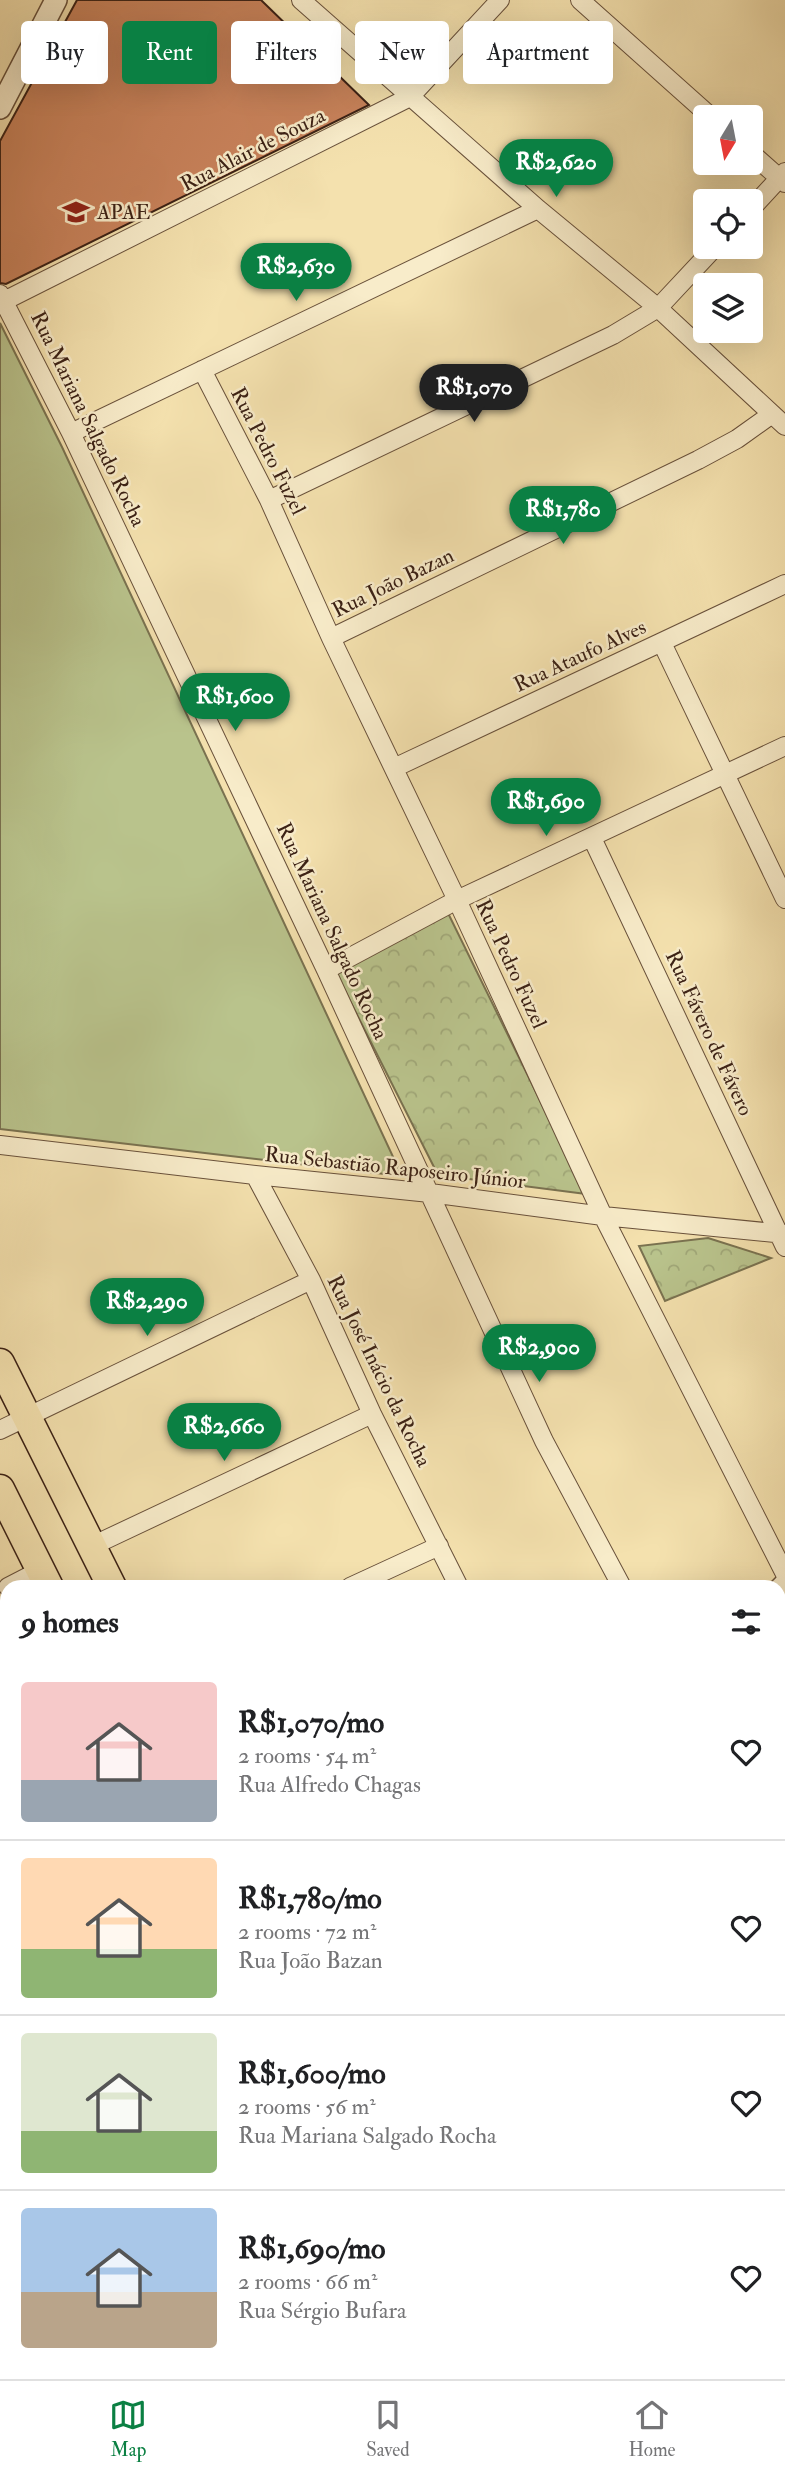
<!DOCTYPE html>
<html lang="en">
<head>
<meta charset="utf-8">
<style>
  :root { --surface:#fff; --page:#f2f2f2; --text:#202124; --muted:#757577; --line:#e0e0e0; --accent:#0b8043 }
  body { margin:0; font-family:"IM FELL Double Pica",serif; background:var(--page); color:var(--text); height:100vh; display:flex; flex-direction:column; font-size:26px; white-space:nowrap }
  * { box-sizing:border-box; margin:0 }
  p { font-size:23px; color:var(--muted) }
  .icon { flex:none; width:38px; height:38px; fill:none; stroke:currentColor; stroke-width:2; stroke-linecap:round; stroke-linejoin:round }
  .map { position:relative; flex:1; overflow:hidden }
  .side { position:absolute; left:0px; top:1580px; width:786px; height:800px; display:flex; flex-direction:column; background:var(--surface); border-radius:21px 21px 0 0; box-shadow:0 7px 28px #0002 }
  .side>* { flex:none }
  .top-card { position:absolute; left:21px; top:21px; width:744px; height:63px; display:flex; gap:14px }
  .needle { width:46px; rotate:190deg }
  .controls { position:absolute; left:693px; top:105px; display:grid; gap:14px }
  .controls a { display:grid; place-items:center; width:70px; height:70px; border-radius:7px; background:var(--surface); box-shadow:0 7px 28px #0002; font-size:35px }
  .price { position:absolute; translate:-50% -60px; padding:0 16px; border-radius:24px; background:var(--accent); color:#fff; font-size:23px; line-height:46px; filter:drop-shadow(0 2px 4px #0008) }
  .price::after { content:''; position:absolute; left:50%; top:42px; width:21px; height:16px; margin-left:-10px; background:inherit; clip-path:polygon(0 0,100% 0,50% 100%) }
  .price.on { background:#222; color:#fff }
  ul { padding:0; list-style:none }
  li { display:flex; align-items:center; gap:21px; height:175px; padding:0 21px }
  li+li { border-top:2px solid var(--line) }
  li span { display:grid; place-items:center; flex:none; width:196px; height:140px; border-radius:7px; color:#555 }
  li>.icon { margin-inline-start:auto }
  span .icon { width:84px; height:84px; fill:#fffc; stroke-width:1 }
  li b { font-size:30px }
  h2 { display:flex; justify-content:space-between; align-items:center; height:84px; padding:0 21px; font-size:30px }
  .pill { padding:0 24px; border-radius:7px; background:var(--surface); box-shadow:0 7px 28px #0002; font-size:24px; line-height:63px }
  .pill.on { background:var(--accent); color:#fff }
  .tab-bar { display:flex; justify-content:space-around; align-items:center; height:98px; border-top:2px solid var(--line); background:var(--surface); font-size:19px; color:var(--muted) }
  .tab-bar a { display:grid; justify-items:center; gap:4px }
  .tab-bar .on { color:var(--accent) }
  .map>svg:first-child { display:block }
</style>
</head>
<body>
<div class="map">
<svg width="785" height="2379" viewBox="0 0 785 2379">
  <defs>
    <pattern id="forest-crowns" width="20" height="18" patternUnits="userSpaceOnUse" patternTransform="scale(1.75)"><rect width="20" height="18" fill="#b9c38c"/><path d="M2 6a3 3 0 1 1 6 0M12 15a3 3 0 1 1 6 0" fill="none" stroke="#a0a778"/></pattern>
  </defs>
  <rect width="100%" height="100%" fill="#f4e1ae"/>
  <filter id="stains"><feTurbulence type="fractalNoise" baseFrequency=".00286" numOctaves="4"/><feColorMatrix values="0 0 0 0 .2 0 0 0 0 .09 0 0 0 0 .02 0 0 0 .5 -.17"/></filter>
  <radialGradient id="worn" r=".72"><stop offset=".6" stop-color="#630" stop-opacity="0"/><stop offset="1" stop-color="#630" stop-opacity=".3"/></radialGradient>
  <path fill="#b9c38c" stroke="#7a7250" stroke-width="2" d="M0,323l62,124 340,729 -402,-47z"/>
  <path fill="url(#forest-crowns)" stroke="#7a7250" stroke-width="2" d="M446,909l140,285 -148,-19 -102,-202z
    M708,1238l63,20 -106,43 -26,-55z
    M505,2373h121l3,3 -3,3h-120z"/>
  <path fill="#c8825b" stroke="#3b2115" stroke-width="2" d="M77,0h184l108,105 -363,179 -6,-1v-142z"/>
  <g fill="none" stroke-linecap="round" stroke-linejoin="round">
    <defs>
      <path id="minor" d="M301,0l237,209 120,99 127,118
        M580,0l131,117
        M751,153l34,30
        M751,209l34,-37
        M0,294l71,139 255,537 218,471 78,146
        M4,301l406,-204 90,-97
        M202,370l67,130 62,138 126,262 146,316 182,358
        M71,433l467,-224
        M269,500l344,-165 45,-27 57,-61
        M331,638l367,-178 39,-21 35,-25
        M662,643l123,256
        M394,768l391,-184
        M592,838l193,409
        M326,970l131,-70 328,-154
        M0,1145l255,30 175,18 173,23 182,18
        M255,1175l56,105 61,134 87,173
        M0,1430l311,-150
        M92,1546l280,-132
        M8,1587l33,-17
        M350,1587l89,-41
        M779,1727l6,6
        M0,1756l7,-4
        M0,1916l7,-3
        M779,1984l6,6
        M779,2048l6,-6
        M0,2088l7,-3
        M779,2237l6,6
        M647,2373l7,6"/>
      <path id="tertiary" d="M0,108l56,-108
        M779,1590l6,-6
        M779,1664l6,-7
        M0,2245l7,4
        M0,2299l7,3
        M167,2373l13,6"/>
      <path id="primary" d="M0,1363l112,224
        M0,1489l49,98
        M419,2373l3,6
        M484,2373l3,6"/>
    </defs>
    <use href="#minor" stroke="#69513b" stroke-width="20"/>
    <use href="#tertiary" stroke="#69513b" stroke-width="24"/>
    <use href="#primary" stroke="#3b2115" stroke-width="31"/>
    <use href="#minor" stroke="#f8ecca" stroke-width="18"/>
    <use href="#tertiary" stroke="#f8ecca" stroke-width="21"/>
    <use href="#primary" stroke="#f4e1ae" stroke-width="28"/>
  </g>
  <defs>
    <symbol id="school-bare" viewBox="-9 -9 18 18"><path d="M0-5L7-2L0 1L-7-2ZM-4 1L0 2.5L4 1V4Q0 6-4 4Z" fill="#8f2418" stroke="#f8ecca" stroke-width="2.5" paint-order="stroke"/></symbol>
  </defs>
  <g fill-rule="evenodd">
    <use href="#school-bare" x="57" y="193" width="38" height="38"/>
  </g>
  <g text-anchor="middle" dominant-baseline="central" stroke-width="5" stroke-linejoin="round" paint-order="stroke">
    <g font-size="21" fill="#3b2115" stroke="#f8ecca">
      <text transform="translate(253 150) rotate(-27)">Rua Alair de Souza</text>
      <text transform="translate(88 419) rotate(64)">Rua Mariana Salgado Rocha</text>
      <text transform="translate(268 451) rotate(63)">Rua Pedro Fuzel</text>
      <text transform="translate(393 583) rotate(-26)">Rua João Bazan</text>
      <text transform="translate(580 656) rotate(-25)">Rua Ataufo Alves</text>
      <text transform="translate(332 931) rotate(65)">Rua Mariana Salgado Rocha</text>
      <text transform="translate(511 964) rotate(65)">Rua Pedro Fuzel</text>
      <text transform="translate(709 1033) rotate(65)">Rua Fávero de Fávero</text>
      <text transform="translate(395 1168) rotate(6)">Rua Sebastião Raposeiro Júnior</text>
      <text transform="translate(379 1371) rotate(64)">Rua José Inácio da Rocha</text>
    </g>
    <g font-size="21" fill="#3b2115" stroke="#f8ecca" text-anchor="start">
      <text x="97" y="212">APAE</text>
    </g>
  </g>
  <rect width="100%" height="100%" filter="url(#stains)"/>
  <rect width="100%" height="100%" fill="url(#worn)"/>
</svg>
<div class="controls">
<a><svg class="needle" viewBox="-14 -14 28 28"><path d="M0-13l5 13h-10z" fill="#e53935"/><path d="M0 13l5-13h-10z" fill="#757577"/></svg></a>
<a><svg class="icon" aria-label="locate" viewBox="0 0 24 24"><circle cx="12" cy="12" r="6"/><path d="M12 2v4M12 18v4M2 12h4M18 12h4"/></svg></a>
<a><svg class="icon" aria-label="layers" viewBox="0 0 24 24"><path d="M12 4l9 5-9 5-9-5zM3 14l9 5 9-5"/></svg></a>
</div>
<b class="price" style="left:556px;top:199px">R$2,620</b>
<b class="price" style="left:296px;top:303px">R$2,630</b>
<b class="price on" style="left:474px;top:424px">R$1,070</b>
<b class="price" style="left:563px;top:546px">R$1,780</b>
<b class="price" style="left:235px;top:733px">R$1,600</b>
<b class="price" style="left:546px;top:838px">R$1,690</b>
<b class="price" style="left:147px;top:1338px">R$2,290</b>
<b class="price" style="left:539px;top:1384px">R$2,900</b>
<b class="price" style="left:224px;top:1463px">R$2,660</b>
<div class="top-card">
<a class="pill">Buy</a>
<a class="pill on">Rent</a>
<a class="pill">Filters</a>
<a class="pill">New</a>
<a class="pill">Apartment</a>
</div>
<section class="side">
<h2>9 homes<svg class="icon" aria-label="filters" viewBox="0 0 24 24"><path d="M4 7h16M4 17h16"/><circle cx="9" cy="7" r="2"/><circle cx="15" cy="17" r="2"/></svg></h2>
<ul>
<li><span style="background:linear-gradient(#f6c9c9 70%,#9aa5b1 0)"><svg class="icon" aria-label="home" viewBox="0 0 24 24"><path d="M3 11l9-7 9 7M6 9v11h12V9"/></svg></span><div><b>R$1,070/mo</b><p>2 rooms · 54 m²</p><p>Rua Alfredo Chagas</p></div><svg class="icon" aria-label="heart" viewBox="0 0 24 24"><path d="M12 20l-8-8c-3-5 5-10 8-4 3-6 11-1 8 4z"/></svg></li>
<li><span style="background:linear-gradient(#ffd9b3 65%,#8fb573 0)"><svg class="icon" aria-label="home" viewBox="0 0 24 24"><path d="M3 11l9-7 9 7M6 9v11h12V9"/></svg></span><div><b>R$1,780/mo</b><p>2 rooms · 72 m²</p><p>Rua João Bazan</p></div><svg class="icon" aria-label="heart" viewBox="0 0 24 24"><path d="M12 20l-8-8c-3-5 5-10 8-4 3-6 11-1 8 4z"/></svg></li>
<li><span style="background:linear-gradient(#dfe7d0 70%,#8fb573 0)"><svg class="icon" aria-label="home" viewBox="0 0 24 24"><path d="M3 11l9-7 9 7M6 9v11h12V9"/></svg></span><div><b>R$1,600/mo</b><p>2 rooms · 56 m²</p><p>Rua Mariana Salgado Rocha</p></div><svg class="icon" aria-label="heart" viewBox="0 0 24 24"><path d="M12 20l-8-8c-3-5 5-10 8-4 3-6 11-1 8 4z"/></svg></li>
<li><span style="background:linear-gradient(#a9c7e8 60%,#b9a48a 0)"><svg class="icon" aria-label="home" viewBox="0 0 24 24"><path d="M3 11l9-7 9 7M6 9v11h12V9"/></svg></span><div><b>R$1,690/mo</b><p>2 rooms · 66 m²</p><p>Rua Sérgio Bufara</p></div><svg class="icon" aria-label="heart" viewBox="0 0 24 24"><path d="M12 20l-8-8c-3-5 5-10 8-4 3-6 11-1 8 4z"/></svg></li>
</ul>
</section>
</div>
<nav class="tab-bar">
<a class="on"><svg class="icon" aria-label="map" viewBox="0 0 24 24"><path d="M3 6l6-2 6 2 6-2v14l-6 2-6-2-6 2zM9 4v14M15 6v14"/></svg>Map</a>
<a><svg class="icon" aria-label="saved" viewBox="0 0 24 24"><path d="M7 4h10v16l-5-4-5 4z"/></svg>Saved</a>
<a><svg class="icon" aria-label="home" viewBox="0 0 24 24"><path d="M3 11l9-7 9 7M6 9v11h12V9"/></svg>Home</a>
</nav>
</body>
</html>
